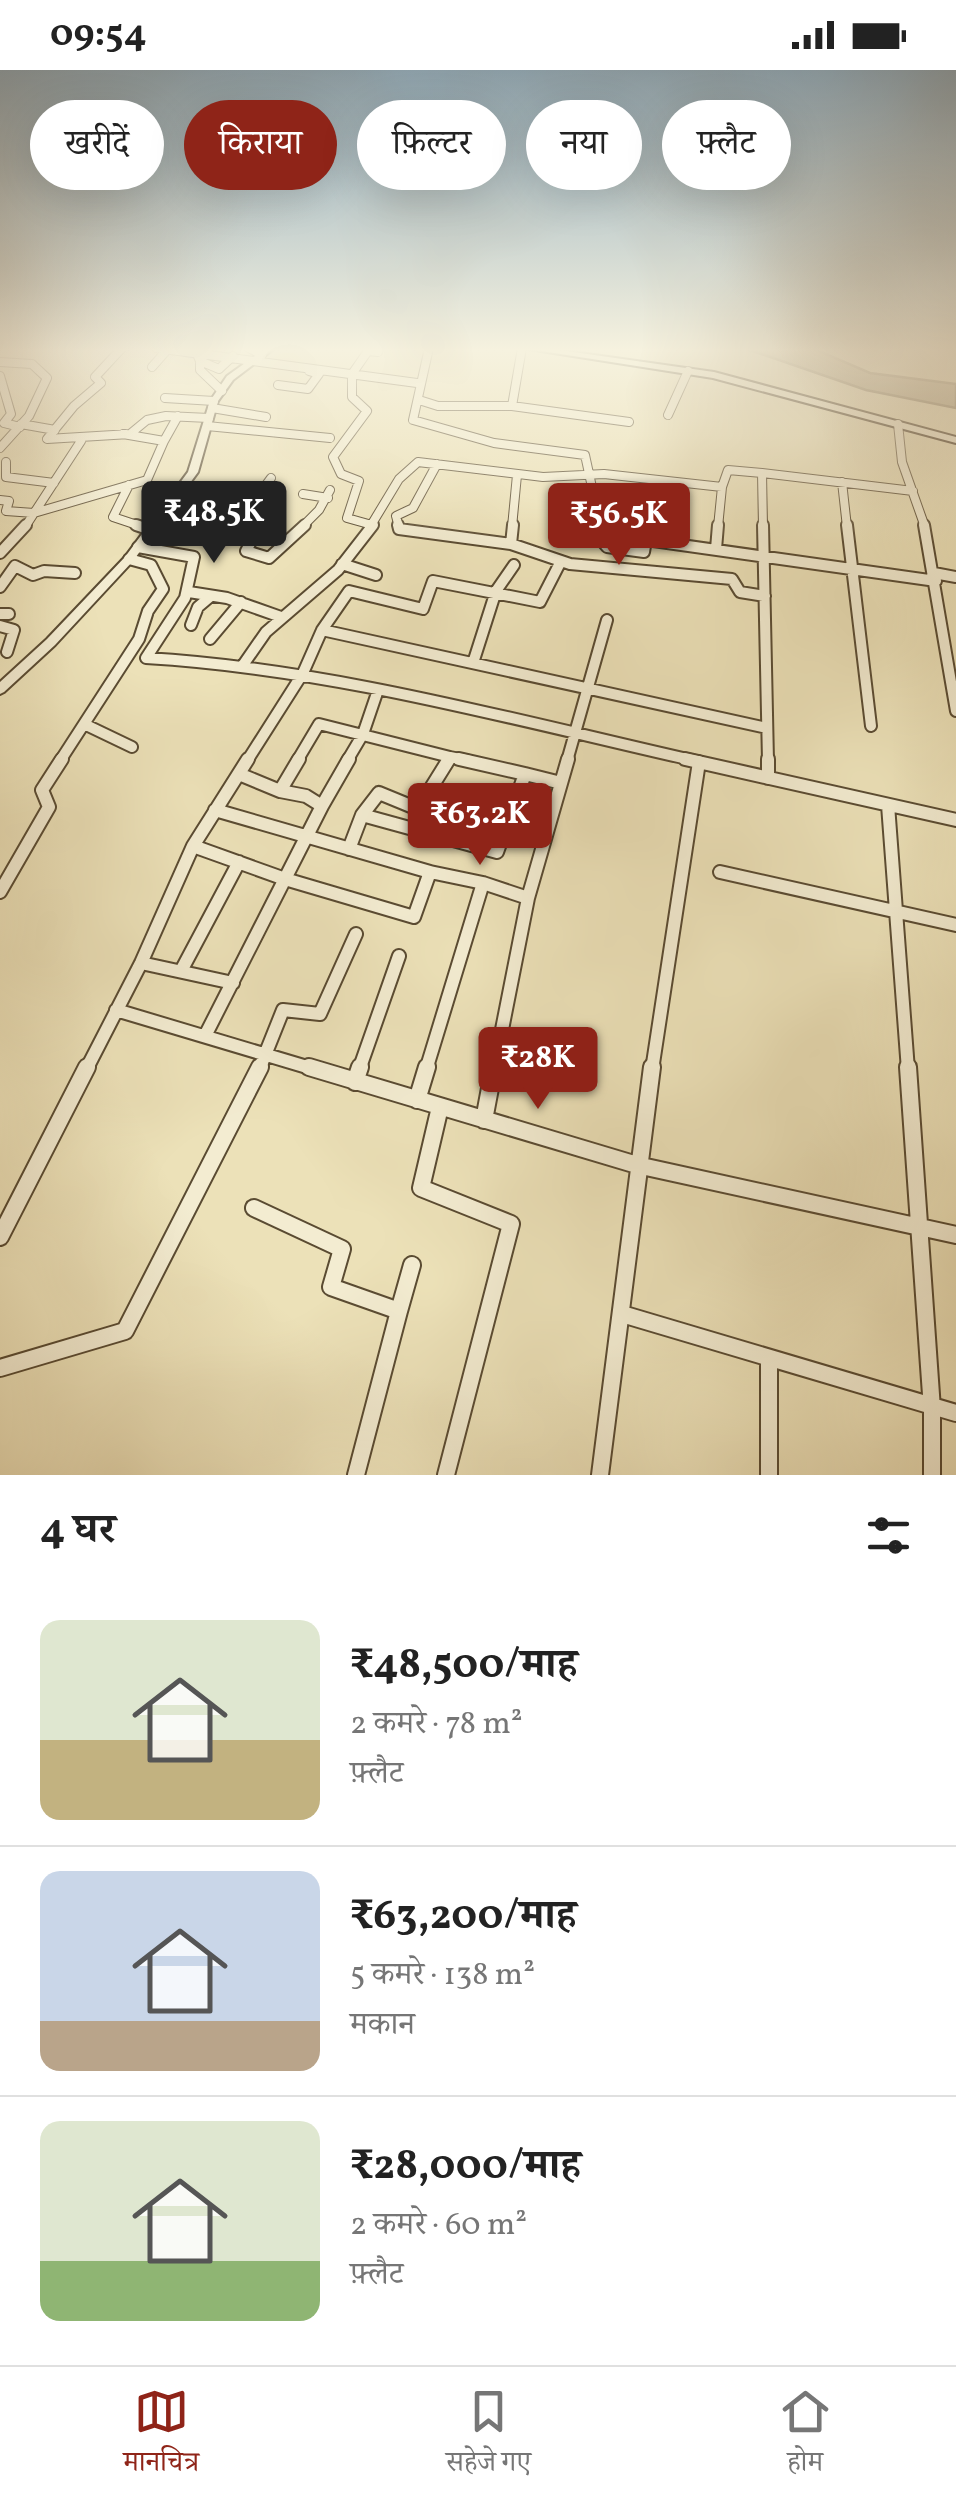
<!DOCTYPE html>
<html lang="hi">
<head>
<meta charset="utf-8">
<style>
  :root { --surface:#fff; --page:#f2f2f2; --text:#222; --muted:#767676; --line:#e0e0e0; --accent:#8f2418 }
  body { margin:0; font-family:Vollkorn,"Noto Serif Devanagari",serif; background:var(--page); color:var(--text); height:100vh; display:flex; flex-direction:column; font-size:38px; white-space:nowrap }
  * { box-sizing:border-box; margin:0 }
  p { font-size:32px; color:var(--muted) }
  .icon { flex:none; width:55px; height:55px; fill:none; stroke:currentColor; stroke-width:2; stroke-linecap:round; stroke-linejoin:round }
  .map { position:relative; height:1405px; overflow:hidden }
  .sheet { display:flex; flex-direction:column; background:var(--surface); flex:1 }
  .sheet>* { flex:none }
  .top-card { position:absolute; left:30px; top:30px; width:898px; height:90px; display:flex; gap:20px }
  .price { position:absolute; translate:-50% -85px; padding:0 22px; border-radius:10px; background:var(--accent); color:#fff; font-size:32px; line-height:65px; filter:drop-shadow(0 2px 5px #0008) }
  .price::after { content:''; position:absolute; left:50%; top:60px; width:30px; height:22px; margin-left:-15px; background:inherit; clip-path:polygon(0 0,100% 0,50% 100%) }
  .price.on { background:#222; color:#fff }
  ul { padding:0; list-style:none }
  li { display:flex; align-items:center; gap:30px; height:250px; padding:0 40px }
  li+li { border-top:2px solid var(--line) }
  li span { display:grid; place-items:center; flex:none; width:280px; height:200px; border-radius:20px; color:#555 }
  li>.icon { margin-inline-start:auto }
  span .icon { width:120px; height:120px; fill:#fffc; stroke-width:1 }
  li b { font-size:42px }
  h2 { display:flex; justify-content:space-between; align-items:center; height:120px; padding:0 40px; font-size:42px }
  .pill { padding:0 35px; border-radius:45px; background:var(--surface); box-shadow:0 10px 40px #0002; font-size:35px; line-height:90px }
  .pill.on { background:var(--accent); color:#fff }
  .status { display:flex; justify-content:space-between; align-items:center; height:70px; padding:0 50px; background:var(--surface); direction:ltr }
  .status svg { height:28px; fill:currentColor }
  .tabs { display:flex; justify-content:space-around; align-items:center; height:140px; border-top:2px solid var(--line); background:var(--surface); font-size:28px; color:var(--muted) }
  .tabs a { display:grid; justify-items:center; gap:5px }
  .tabs .on { color:var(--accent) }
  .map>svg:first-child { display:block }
</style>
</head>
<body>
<div class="status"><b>09:54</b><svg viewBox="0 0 49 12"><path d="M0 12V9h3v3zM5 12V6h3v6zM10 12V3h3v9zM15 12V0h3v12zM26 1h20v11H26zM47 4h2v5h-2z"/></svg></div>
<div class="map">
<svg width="956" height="1405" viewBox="0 0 956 1405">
  <rect width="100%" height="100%" fill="#ece1b8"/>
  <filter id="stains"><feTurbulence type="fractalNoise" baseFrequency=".002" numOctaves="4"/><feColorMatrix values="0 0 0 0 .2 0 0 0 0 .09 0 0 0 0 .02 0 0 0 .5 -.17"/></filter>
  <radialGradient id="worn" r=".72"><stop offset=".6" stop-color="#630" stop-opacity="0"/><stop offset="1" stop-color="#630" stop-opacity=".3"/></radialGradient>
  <path fill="#aa9d7b" stroke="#76684c" stroke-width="2.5" d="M744,278h68l58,25 86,11v24l-90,-18z"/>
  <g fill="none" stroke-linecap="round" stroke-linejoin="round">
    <defs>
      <path id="minor-far3" d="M122,278l-27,29 6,6 -27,23 -27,33 83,-5 17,-14 19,-4 43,2
        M156,278l261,35
        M249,278l13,7
        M429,278l-16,72 81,23 91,12 10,46 -10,-1 -4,10 10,13 -4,4
        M197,284l3,7 19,8 14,-13
        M200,291v9l22,21
        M0,292l32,2 15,14 -18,38 -29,32
        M152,297l15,-17
        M0,306l11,38 -7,9 16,4
        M278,315l30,4 11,-15 -10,-3
        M165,328l49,3
        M419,330l19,6h74l117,16
        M512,336l10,-58
        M212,338l54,9
        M668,345l20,-44
        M21,354l34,6
        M898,354l4,38 23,65
        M207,356l123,12
        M123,364l41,7 14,-25
        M6,392v15l48,6
        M842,412l5,45
        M129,415l-16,32 30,10
        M303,424l25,4
        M173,429l38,16 51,6 -3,6
        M0,430l9,1 -3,10 28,2 113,-33 17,-39
        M205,443l17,-26
        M250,448l10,-15 -5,-3 16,-22
        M372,455l-25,-7 12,-37 -18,-7 -8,-17 34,-46 -15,-14v-23l16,-23 10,1v-4
        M25,457l56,-86
        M302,457l17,-17 11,-20
        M370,457l29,-48 19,-17 125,15 61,-3 118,13 6,-17 34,3
        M399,457l-3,-11 17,-8 24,-44
        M512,457l5,-52
        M718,457l4,-40
        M763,457l-1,-54 151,18"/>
      <path id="minor-far2" d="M136,455l15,5
        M260,455l-14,26 23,7 36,-33
        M398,455l1,4 112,15 59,20 162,15 8,13 25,4
        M589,455l-6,6 12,2 12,14 37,5 2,-12 290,41
        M763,455l5,236
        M847,455l24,201
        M924,455l32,186
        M511,474l2,-19
        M138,477l56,10 -9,41 -39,60c187,11 368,62 550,103
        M716,479l2,-24
        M0,483l26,-28
        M342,494l34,11
        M934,503l22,4
        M0,517l15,-21 18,9 11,-4 31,2
        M189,522l38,6 54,19
        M0,544h9
        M191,555l7,-18 13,-11
        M0,556l14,4 -7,22
        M322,560l445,98
        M210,569l31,-37
        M473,593l23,-72 18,-26
        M243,595l23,-33 72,-62 35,-45
        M84,654l48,23
        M450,687l20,4
        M60,691l79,-122 9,-28 15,-22 -12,-24 -22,-6
        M247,691l56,-88 19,-43 27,-39 74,18 10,-28 107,21 21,-41
        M297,691l22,-37 131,33 -3,4
        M347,691l16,-27 15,-44
        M567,691l40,-141"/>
      <path id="minor-far1" d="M459,689l66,15
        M685,689l271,61
        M768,689v19
        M239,704l41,17 19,-32
        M280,721l26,5 16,10 27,-47
        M888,735l20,265
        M362,745l135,37 28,-78 36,9
        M193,776l92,33 129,38 16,-45 -215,-62
        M349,779l13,-34 17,-22 39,16 31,-50
        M720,802l236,53
        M483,813l45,15
        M0,822l49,-85 -7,-17 20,-31
        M141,893l92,20
        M181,901l58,-109
        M116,940l201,60
        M206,964l116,-228
        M86,1000l55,-107 52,-117 55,-87
        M259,1000l24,-60 37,4 36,-80
        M359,1000l40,-114
        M426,1000l57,-187 -53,-11
        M494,1000l34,-172 40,-139
        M652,1000l47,-308"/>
      <path id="minor" d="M309,997l328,98 319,70
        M908,997l24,342v66
        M355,1012l5,-15
        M417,1030l10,-33
        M440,1037l-19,81 90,36 -65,251
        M484,1050l10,-53
        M254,1138l88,41 -11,38 68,24 13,-46
        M0,1167l87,-170
        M622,1244l334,99
        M769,1289v116
        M0,1298l125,-37 135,-264
        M356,1405l43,-164
        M600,1405l52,-408"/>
      <path id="tertiary" d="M266,278h9l-42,32 -15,21 -20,71 -65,89 -78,84 -51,47 -4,2v-12l47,-43 78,-82 63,-85 22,-71 17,-25z"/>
      <path id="secondary" d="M522,278h23l169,24 242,65v6l-243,-65z"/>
    </defs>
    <use href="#minor-far3" stroke="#5a4b32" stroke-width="10"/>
    <use href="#minor-far2" stroke="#5a4b32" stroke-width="14"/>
    <use href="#minor-far1" stroke="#5a4b32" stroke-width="16"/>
    <use href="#minor" stroke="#5a4b32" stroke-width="20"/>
    <use href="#tertiary" stroke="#5a4b32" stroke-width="4"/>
    <use href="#secondary" stroke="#291905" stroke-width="4"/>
    <use href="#minor-far3" stroke="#f3ecd1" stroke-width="8"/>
    <use href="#minor-far2" stroke="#f3ecd1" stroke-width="10"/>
    <use href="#minor-far1" stroke="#f3ecd1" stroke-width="12"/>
    <use href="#minor" stroke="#f3ecd1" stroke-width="16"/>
    <use href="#tertiary" fill="#f3ecd1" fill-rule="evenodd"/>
    <use href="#secondary" fill="#f3ecd1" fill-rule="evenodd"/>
  </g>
  <linearGradient id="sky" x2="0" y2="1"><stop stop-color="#8fabbc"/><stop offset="0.59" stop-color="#f6f2df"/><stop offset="1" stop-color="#f6f2df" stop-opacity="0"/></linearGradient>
  <rect width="956" height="475" fill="url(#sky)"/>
  <rect width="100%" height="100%" filter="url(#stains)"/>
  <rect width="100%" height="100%" fill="url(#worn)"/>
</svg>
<b class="price on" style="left:214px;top:496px">₹48.5K</b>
<b class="price" style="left:619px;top:498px">₹56.5K</b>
<b class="price" style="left:480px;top:798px">₹63.2K</b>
<b class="price" style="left:538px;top:1042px">₹28K</b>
<div class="top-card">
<a class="pill">खरीदें</a>
<a class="pill on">किराया</a>
<a class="pill">फ़िल्टर</a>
<a class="pill">नया</a>
<a class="pill">फ़्लैट</a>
</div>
</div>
<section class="sheet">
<h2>4 घर<svg class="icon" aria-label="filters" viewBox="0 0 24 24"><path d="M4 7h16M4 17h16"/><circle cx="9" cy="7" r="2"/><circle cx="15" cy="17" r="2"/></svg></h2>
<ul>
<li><span style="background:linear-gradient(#dfe7d0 60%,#c2b280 0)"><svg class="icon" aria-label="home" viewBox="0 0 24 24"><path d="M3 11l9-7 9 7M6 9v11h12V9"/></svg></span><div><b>₹48,500/माह</b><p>2 कमरे · 78 m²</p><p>फ़्लैट</p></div></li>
<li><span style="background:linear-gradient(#c9d6e8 75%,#b9a48a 0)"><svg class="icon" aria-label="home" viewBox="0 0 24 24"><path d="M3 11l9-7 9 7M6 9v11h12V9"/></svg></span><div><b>₹63,200/माह</b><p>5 कमरे · 138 m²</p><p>मकान</p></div></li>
<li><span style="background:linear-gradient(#dfe7d0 70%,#8fb573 0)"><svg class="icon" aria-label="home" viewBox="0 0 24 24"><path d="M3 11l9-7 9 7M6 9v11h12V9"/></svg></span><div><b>₹28,000/माह</b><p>2 कमरे · 60 m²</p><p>फ़्लैट</p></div></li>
</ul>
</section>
<nav class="tabs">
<a class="on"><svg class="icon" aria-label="map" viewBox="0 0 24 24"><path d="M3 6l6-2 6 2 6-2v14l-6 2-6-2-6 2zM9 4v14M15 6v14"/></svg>मानचित्र</a>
<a><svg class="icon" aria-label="saved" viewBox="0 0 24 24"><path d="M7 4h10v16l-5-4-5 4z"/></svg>सहेजे गए</a>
<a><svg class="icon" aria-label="home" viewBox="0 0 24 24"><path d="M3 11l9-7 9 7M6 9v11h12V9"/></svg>होम</a>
</nav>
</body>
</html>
